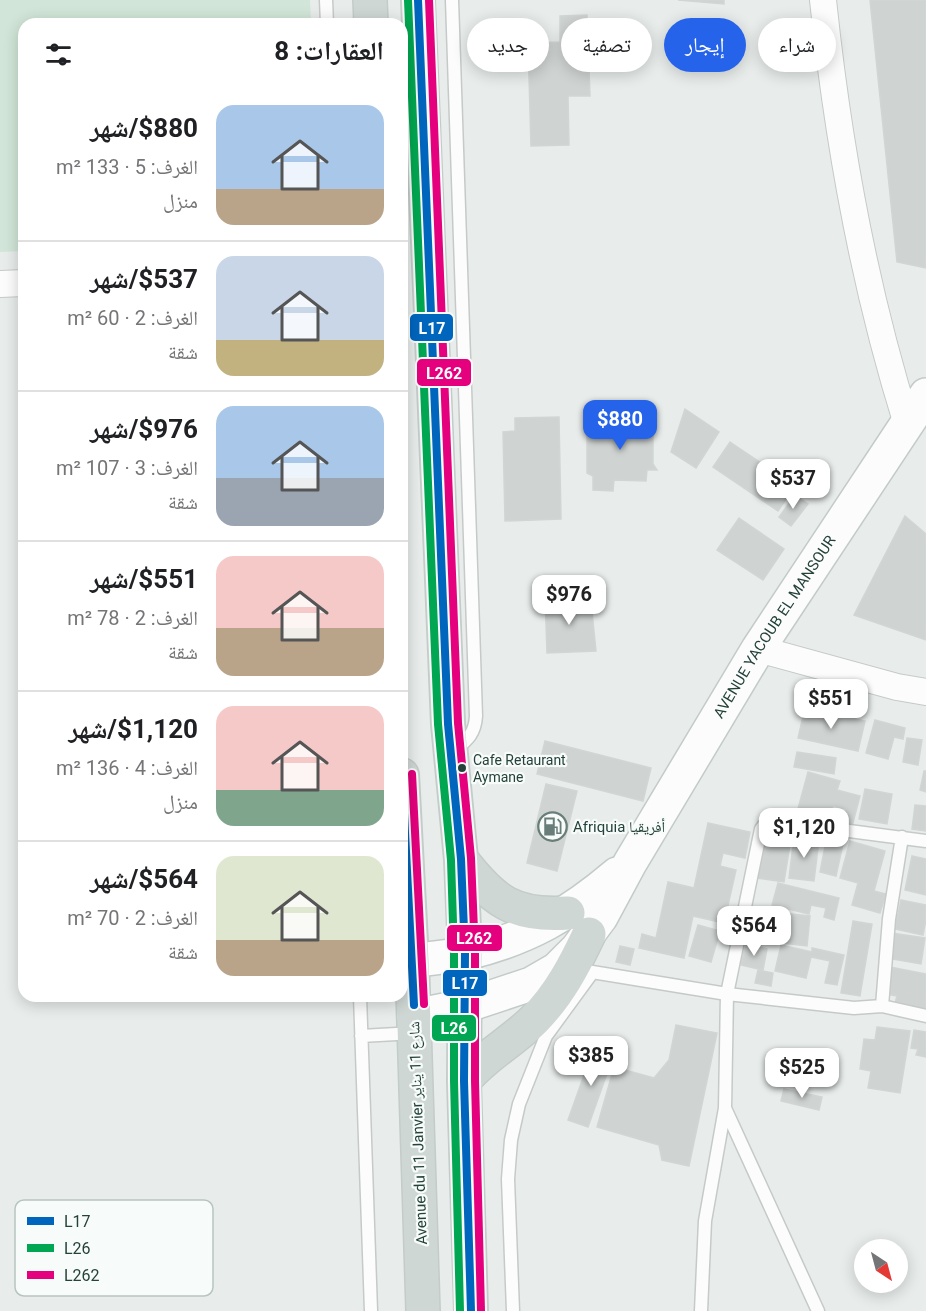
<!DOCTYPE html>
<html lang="ar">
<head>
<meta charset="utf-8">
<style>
  :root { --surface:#fff; --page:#f6f6f6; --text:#202124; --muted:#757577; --line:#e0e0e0; --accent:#2563eb }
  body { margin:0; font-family:Roboto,"Noto Naskh Arabic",sans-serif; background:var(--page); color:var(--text); direction:rtl; height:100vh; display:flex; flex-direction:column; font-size:22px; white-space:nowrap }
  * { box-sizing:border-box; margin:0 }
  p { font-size:20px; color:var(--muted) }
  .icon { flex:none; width:33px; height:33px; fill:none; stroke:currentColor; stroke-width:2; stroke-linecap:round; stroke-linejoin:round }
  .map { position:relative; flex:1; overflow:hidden; direction:ltr }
  .drawer { position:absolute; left:18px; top:18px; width:390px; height:984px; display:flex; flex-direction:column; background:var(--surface); border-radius:18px; box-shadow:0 3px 15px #0003; direction:rtl }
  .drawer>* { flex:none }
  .banner { position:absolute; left:426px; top:18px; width:410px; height:54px; direction:rtl; display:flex; gap:12px }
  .needle { width:39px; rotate:144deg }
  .tools { position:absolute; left:854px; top:1239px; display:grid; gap:12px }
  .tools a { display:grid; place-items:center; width:54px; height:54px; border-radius:50%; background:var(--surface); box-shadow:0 3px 15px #0003; font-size:30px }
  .price { position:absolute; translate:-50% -51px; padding:0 14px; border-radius:12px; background:#fff; color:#222; font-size:20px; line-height:39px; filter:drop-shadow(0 2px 3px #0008) }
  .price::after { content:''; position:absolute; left:50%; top:36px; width:18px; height:14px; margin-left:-9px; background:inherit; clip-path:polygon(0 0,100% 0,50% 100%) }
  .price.active { background:var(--accent); color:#fff }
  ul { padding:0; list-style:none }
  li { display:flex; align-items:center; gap:18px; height:150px; padding:0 24px }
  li+li { border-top:2px solid var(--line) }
  li span { display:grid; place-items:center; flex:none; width:168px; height:120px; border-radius:18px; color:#555 }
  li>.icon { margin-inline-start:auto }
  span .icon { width:72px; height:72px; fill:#fffc; stroke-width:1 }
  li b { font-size:26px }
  h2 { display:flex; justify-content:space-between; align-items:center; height:72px; padding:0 24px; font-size:26px }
  .pill { padding:0 21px; border-radius:27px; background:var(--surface); box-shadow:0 3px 15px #0003; font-size:21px; line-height:54px }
  .pill.active { background:var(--accent); color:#fff }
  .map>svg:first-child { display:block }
</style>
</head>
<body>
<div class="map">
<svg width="926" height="1311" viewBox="0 0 926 1311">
  <rect width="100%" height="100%" fill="#e8edeb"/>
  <path fill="#d1e6d8" d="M0,0h310l1,24h-287v227l-24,1z"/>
  <path fill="#cfd4d2" stroke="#d1d6d4" stroke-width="1.5" d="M678,0h46v4z
    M870,0h56v268l-29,-6z
    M587,15l3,81h-22l1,49 -38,1 -3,-103 32,-1v-26z
    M685,409l34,23 -23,36 -25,-16z
    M559,417l2,102 -56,2 -2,-89 12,-1v-13z
    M596,419h57v45l4,6h-10l-1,11 -32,-1 -1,11 -20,-1v-14l-6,-3v-44h9z
    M730,442l65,44 -17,25 -65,-44z
    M795,495l13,9 -17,22 -12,-9z
    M905,516l21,18v106l-72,-25z
    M739,518l45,31 -21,31 -46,-30z
    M565,595l26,7 5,49 -49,2 -2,-57 18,5z
    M805,708l60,13 -7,30 -60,-13z
    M875,720l30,8 -2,11 -9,-2 -6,22 -22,-6z
    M907,738l15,2 -4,25 -15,-3z
    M545,741l106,27 -8,33 -106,-27z
    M797,752l39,6 -2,16 -40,-7z
    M924,771h2v21l-6,-2z
    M808,772l32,9 -3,9 23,6 -8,30 -9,-2 3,-15 -13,-3 -5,19 -32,-9z
    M546,784l31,7 -20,80 -30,-8z
    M865,789l27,5 -5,30 -28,-5z
    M915,805l11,1v25l-14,-2z
    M708,823l42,9 -5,26 -22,-5 -3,13 16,4 -12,53 -31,-7 -9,42 -45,-10 3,-14 14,4 12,-56 26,6z
    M764,835l27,4 -7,43 -27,-4z
    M794,837l25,3 -5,41 -25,-3z
    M826,841l17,3 -7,32 -16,-4z
    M850,841l35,10 -11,40 12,3 -6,19 -28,-8 6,-22 -18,-5z
    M912,856l14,3v36l-21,-5z
    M778,883l61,15 -5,22 -10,-3 2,-9 -15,-3 -2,9 -37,-9z
    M901,900l25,5v15l-3,15 -28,-6z
    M751,910l59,6 -3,30 -59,-7z
    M853,921l19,3 -12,72 -19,-3z
    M698,925l22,6 -9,31 -22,-6z
    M891,933l34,5 -4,26 -35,-6z
    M746,944l21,5 -4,21 -22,-5z
    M781,945l31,7v-4l32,7 -7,30 -12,-2 5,-22 -19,-4 -5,21 -31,-7z
    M620,946l14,3 -4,16 -14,-3z
    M890,967l36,7v35l-31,-6 2,-7 -12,-2z
    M758,970l15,3 -2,13 -16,-3z
    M676,1025l41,8 -28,133 -27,-6 -3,-15 -62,-18 17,-60 40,11 15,-18z
    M877,1027l33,4 -10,62 -32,-5 3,-17 -11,-2 4,-30 11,1z
    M914,1030l12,2v25l-10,-2 2,-6 -7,-1z
    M594,1047l20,7 -26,73 -20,-7z
    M780,1050l13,2 -5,30 -12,-2z
    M784,1089l38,8 -3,13 -38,-9z"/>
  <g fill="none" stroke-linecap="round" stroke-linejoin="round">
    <defs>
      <path id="service" d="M326,0l1,24
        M452,0l24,716c-1,18 -9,24 -22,35
        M586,971l141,23 127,14 28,-2 44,10
        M360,996l11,315
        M882,1006l7,-87 13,-82
        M361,1036l53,-3
        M725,1108l93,203
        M513,1311l-5,-132 3,-39 8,-36 27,-68 46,-63
        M701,1311l4,-90 20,-113 2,-114 34,-165 6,-8 6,-3 38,8 115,15"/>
      <path id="minor" d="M823,0c15,143 41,287 84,424
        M0,284l24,-1
        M758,649l139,38 29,5"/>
      <g id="secondary">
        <path d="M412,961c19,-3 38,-4 55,-8 60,-14 103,-39 150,-79"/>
        <path id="s1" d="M414,1016l51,-10 66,-22 26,-15 20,-20 24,-32 29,-54 128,-214 168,-254"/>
      </g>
      <path id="primary" d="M370,0l1,24
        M418,0l30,724 13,135 4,95 -1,127 7,230
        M402,775l10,186 11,350
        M461,859c32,42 53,58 107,54
        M464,1081c20,-25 48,-39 70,-61 25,-25 41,-56 55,-86"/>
    </defs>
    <use href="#service" stroke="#c5cac8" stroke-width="15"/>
    <use href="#minor" stroke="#c5cac8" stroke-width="28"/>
    <use href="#secondary" stroke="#c3cbc8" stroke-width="36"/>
    <use href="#primary" stroke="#c3ccc9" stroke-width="36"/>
    <use href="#service" stroke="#fcfcfc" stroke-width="12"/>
    <use href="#minor" stroke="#fcfcfc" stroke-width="26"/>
    <use href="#secondary" stroke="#fcfcfc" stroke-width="33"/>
    <use href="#primary" stroke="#cfd7d5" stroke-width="33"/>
    <defs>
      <path id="bus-1" d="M418,0l30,724 13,135 4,95 -1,127 7,230
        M402,775l12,230"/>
      <path id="bus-2" d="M408,0l30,724 13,136 3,94v127l6,230"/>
      <path id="bus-3" d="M429,0l29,723 13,135 4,96v127l6,230
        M412,774l12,230"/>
    </defs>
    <use href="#bus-1" stroke="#f7fbf9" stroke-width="12"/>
    <use href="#bus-2" stroke="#f7fbf9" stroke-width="12"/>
    <use href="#bus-3" stroke="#f7fbf9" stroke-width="12"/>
    <use href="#bus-1" stroke="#0065bd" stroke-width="8"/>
    <use href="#bus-2" stroke="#00a651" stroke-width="8"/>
    <use href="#bus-3" stroke="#e5007d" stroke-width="8"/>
  </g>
  <defs>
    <symbol id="fuel-ring" viewBox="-11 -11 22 22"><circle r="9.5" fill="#f7fbf9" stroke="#697e78" stroke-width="1.5"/><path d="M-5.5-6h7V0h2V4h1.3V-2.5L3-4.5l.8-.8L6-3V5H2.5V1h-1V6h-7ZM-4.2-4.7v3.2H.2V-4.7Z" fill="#697e78"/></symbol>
  </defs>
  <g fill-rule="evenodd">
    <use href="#fuel-ring" x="536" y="810" width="33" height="33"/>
  </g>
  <circle fill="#24423a" stroke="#f7fbf9" stroke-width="2" cx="462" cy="768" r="5"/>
  <g text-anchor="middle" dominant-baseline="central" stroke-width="4.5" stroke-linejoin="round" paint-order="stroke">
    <g font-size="14" fill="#24423a" stroke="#f7fbf9" text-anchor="start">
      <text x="473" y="760">Cafe Retaurant<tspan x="473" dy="17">Aymane</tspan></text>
    </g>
    <g font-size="15" fill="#24423a" stroke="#f7fbf9">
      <text stroke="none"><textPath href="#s1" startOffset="558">AVENUE YACOUB EL MANSOUR</textPath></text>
      <text transform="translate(418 1133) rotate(-92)">Avenue du 11 Janvier شارع 11 يناير</text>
    </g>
    <g font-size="15" fill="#24423a" stroke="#f7fbf9" text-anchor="start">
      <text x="573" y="827">Afriquia أفريقيا</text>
    </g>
  </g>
  <rect x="15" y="1200" width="198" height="96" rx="9" fill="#f7fbf9" stroke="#b8c4c0" stroke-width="1.5"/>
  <rect x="27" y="1217" width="27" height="8" fill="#0065bd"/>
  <rect x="27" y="1244" width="27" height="8" fill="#00a651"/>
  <rect x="27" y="1271" width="27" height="8" fill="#e5007d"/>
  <g font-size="16" fill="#24423a">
    <text x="64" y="1227">L17</text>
    <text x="64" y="1254">L26</text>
    <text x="64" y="1281">L262</text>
  </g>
  <g stroke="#f7fbf9" stroke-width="2">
    <rect x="409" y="313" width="45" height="29" rx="6" fill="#0065bd"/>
    <rect x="416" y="358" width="56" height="29" rx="6" fill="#e5007d"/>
    <rect x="446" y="924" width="57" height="28" rx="6" fill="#e5007d"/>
    <rect x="442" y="969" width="46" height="28" rx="6" fill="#0065bd"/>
    <rect x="431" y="1014" width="46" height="28" rx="6" fill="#00a651"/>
  </g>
  <g font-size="16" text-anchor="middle" font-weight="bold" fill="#fff">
    <text x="432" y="334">L17</text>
    <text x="444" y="379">L262</text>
    <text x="474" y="944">L262</text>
    <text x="465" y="989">L17</text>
    <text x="454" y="1034">L26</text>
  </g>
</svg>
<div class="tools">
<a><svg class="needle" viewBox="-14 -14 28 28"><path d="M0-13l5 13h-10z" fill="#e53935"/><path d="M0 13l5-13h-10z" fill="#757577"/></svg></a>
</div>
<b class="price active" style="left:620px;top:451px">$880</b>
<b class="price" style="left:793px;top:510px">$537</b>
<b class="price" style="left:569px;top:626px">$976</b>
<b class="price" style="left:831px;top:730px">$551</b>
<b class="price" style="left:804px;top:859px">$1,120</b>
<b class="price" style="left:754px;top:957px">$564</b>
<b class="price" style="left:591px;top:1087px">$385</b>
<b class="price" style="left:802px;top:1099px">$525</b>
<div class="banner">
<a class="pill">شراء</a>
<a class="pill active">إيجار</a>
<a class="pill">تصفية</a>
<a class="pill">جديد</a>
</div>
<section class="drawer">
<h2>العقارات: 8<svg class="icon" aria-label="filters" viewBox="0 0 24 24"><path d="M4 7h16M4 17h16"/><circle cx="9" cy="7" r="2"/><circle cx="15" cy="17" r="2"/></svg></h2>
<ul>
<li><span style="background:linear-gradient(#a9c7e8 70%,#b9a48a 0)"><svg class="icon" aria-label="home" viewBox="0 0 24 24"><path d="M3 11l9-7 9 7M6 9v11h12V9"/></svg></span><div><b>$880/شهر</b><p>الغرف: 5 · 133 m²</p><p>منزل</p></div></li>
<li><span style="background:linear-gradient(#c9d6e8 70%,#c2b280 0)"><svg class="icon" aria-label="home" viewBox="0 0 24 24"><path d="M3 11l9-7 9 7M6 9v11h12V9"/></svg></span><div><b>$537/شهر</b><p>الغرف: 2 · 60 m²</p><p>شقة</p></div></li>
<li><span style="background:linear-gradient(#a9c7e8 60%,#9aa5b1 0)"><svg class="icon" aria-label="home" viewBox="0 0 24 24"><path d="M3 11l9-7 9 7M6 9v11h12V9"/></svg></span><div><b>$976/شهر</b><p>الغرف: 3 · 107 m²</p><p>شقة</p></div></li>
<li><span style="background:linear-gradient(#f6c9c9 60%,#b9a48a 0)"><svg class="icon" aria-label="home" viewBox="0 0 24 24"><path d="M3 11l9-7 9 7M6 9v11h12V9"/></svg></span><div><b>$551/شهر</b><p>الغرف: 2 · 78 m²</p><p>شقة</p></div></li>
<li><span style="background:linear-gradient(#f6c9c9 70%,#7fa58c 0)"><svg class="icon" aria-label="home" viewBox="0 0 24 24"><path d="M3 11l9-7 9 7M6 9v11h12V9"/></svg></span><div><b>$1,120/شهر</b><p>الغرف: 4 · 136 m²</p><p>منزل</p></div></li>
<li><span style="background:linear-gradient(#dfe7d0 70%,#b9a48a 0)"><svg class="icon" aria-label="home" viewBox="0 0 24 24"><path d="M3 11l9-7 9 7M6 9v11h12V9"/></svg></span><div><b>$564/شهر</b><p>الغرف: 2 · 70 m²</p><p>شقة</p></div></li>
</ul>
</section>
</div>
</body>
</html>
